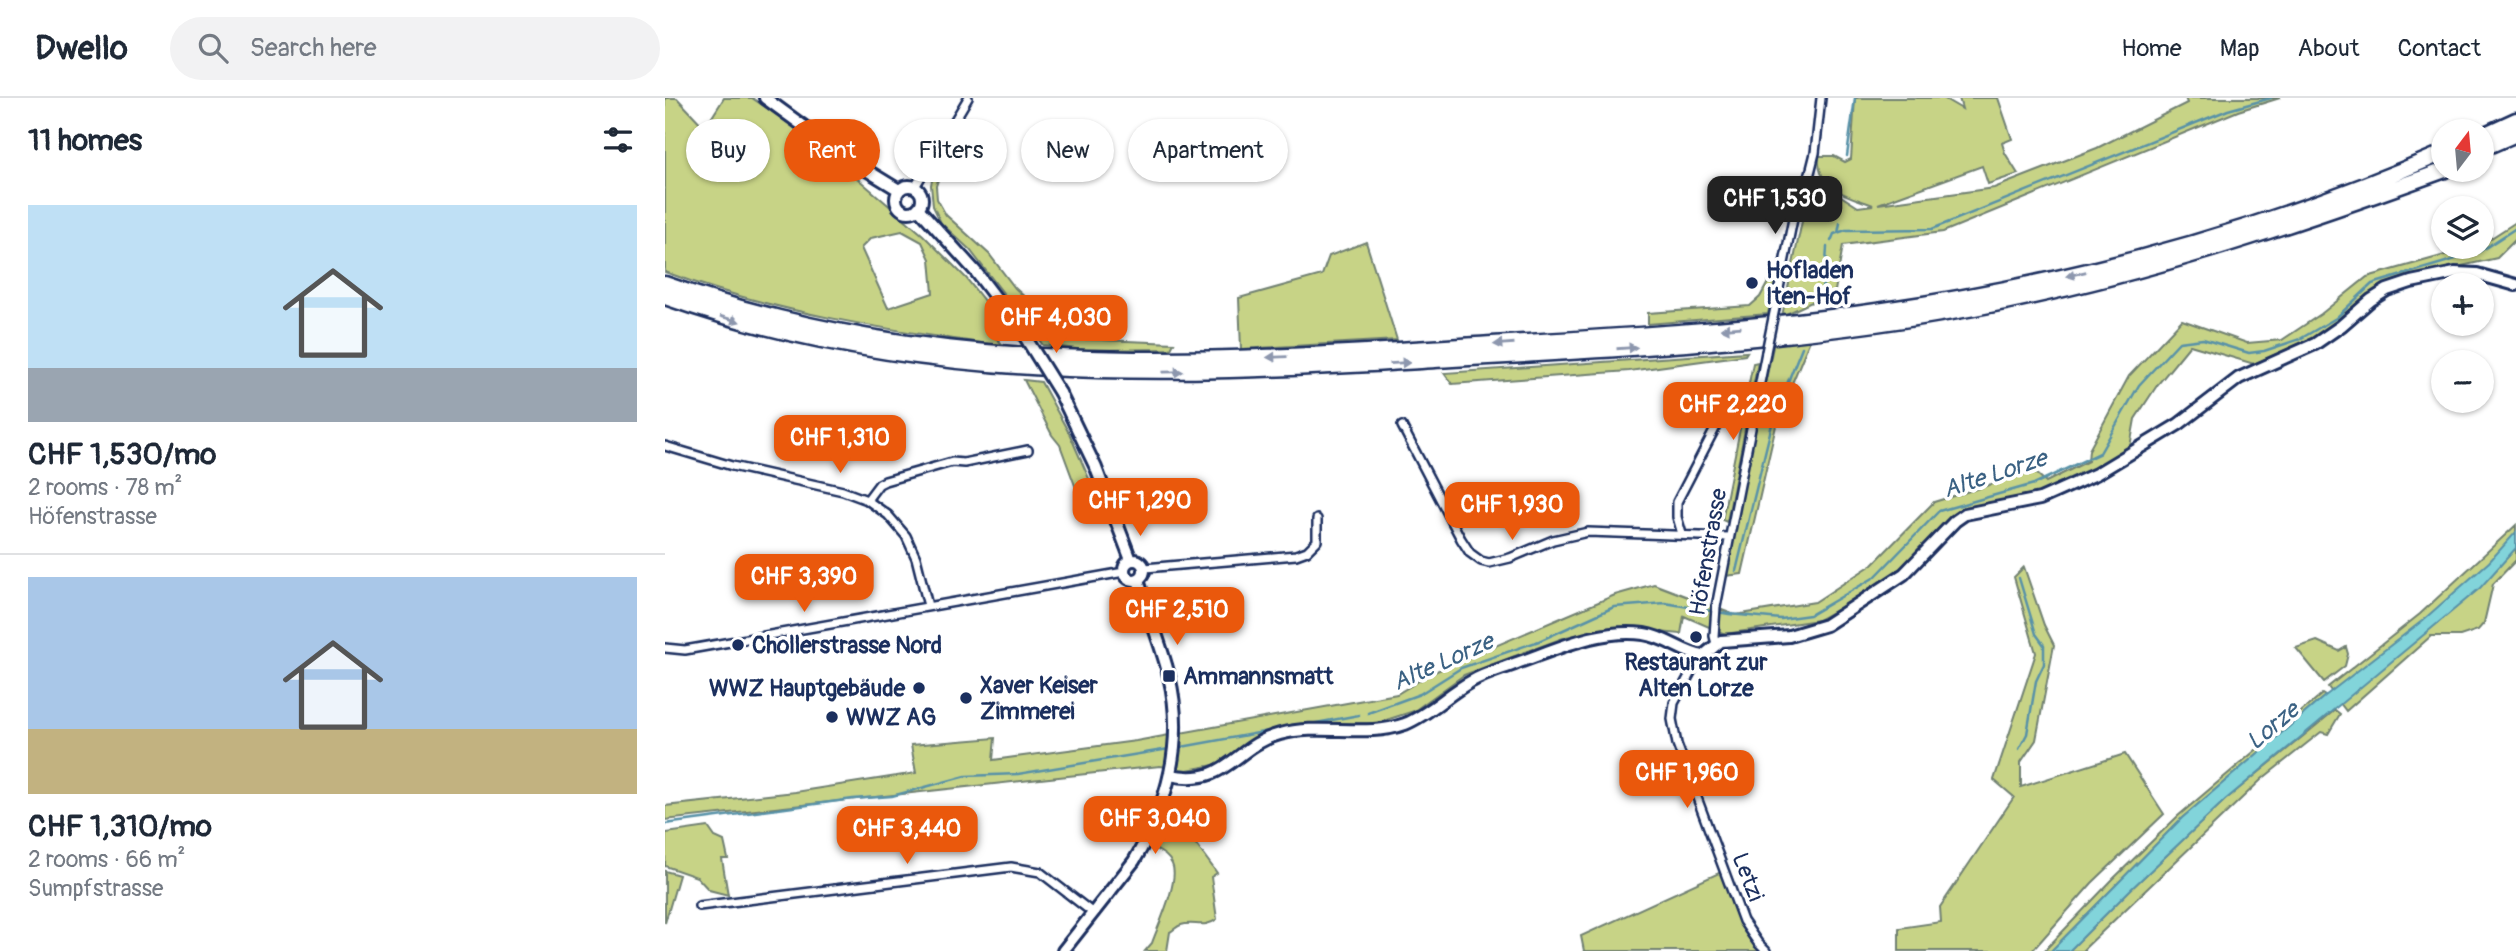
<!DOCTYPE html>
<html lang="en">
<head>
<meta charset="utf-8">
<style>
  :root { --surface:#fff; --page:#f2f2f3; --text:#1f2937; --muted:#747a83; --line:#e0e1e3; --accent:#ea580c }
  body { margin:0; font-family:Pangolin,sans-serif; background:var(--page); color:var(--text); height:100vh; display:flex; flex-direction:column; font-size:26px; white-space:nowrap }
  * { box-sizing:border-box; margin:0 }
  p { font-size:23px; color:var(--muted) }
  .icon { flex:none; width:38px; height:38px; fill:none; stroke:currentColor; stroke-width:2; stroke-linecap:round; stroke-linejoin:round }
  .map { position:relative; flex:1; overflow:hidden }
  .sheet { display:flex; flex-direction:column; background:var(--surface); width:665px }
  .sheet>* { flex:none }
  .hud { position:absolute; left:21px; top:21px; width:665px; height:63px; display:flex; gap:14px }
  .needle { width:46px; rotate:16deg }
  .controls { position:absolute; left:1766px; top:21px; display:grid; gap:14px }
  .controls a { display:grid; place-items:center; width:63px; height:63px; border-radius:50%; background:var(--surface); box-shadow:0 2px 5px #0004; font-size:35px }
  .price { position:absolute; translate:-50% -60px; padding:0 16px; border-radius:14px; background:var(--accent); color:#fff; font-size:23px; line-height:46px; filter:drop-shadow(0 2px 4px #0008) }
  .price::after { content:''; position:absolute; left:50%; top:42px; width:21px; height:16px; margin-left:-10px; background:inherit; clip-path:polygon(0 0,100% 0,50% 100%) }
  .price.selected { background:#222; color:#fff }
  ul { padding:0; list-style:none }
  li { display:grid; align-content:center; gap:14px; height:371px; padding:0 28px }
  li+li { border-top:2px solid var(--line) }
  li span { display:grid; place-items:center; height:217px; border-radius:0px; color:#555 }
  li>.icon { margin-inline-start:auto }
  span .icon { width:126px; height:126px; fill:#fffc; stroke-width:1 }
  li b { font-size:30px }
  h2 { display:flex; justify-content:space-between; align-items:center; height:84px; padding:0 28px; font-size:30px }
  .chip { padding:0 24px; border-radius:32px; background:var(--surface); box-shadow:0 2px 5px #0004; font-size:24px; line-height:63px }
  .chip.selected { background:var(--accent); color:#fff }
  header { display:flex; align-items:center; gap:42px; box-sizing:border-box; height:98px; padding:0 35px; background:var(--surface); border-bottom:2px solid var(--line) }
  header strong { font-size:33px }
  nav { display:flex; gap:38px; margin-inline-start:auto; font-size:24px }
  .search { width:490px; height:63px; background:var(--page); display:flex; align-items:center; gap:18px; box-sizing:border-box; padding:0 24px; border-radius:38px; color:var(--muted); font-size:26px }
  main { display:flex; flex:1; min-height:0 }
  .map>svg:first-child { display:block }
</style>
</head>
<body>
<header>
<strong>Dwello</strong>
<div class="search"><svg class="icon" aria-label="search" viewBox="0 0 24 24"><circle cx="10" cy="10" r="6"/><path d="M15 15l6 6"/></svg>Search here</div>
<nav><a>Home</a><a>Map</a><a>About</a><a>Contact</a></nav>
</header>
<main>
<section class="sheet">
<h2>11 homes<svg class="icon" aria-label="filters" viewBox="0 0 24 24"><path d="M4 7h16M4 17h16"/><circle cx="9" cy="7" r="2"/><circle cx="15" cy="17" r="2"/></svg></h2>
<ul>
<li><span style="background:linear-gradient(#bfe0f5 75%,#9aa5b1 0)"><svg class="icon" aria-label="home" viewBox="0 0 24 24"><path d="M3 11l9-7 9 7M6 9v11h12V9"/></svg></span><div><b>CHF 1,530/mo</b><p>2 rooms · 78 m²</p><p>Höfenstrasse</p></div></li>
<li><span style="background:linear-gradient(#a9c7e8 70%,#c2b280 0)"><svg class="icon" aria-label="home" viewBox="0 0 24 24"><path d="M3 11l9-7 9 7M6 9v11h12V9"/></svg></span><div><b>CHF 1,310/mo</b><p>2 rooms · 66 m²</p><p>Sumpfstrasse</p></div></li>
</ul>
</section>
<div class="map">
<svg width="1851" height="853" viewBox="0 0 1851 853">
  <rect width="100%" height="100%" fill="#fff"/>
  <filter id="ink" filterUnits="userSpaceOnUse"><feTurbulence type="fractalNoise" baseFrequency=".0143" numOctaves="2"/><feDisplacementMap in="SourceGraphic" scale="14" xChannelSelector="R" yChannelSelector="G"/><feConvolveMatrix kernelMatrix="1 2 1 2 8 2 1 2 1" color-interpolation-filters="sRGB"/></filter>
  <g filter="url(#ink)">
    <path fill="#c7d386" stroke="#718172" stroke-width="2" fill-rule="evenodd" d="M0,0h12l28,30 19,-30h28l62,43 109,94 43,43 47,60 -18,-1 9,9c-117,-16 -228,-33 -339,-74zM237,133l20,11 8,17 3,34 -45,15 -27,-60 10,-10z
      M1190,0h88l19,11 -3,-11h39l14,41 -10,4 3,10 13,21 -30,10 -6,-18 -104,38 116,-16 103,-40 90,-45 -2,-5h95l-42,13 -295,121 -100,13 -8,46 -53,25 26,-123 8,-13 42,27 15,-2c-24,-9 -57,-15 -54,-49h15l11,6 6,-3z
      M291,36l2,4 -15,27 -7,21 1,13 9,16 43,39 26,34 24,22 14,28 121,5 -3,6 -85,1 -43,-5 -73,-95 -29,-27 -8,-17 -2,-21 2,-10z
      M1851,124v17l-19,19 -98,22 -62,47 -83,37 -64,-19 -32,39 -23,35 -5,28 -65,39 -66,20 -34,4 -70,67 -77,43 -93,14 -41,-18 -3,18 -67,-6 -48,9 -102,38 -50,36 -37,12 -53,1 -69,13 -30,26 -38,7 -27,-4 -495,54v-14l130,-14 121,-19 -5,-28 84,-7 -2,22 143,-19 261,-47 35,-21 183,-78 39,-11 81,31 80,-13 58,-38 61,-62 100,-31 12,11 42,-21 1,-11 40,-74 53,-56 65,23 35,-3 39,-26 46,-37 106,-30h8l1,-3z
      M701,144l31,98 -156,9 -2,-51 83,-23 7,-19z
      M1107,177l4,3 -8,36 -120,10v-11l102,-7 10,-9z
      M1145,242l-32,77 -36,157 -18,2 50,-234z
      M1082,254l-2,3 -116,16 -177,13 -8,-11z
      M1093,264l-31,160 -5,-2 31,-157z
      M359,282l17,2 29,53 37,85 -10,3 -10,-5 -27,-73 -8,-10z
      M1851,427v35l-23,24 -9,39 -6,7 -18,6h-29l-85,75 -18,-24 92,-73z
      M1359,469l20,58 10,20 -18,95 -15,22v25l104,-33 39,60 -72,69 -60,68h-133v-23l42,-6 -1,-15 74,-110 -20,-17 42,-127 -22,-76z
      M1652,543l22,10 7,-4 2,7 -3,12 -21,16 -28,-34z
      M1657,596l3,2 -143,122 -131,133h-7l69,-72 65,-63z
      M1670,612l5,4 -12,20 -7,-2 -59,47 -178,170 1,2h-16l61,-61 95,-90z
      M505,711l47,64 -6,4 6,42c-12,10 -23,2 -36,6 -4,1 -7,5 -11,7l-3,19h-22l7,-8c6,-17 28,-63 20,-79 -4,-9 -12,-12 -20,-17z
      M43,729l7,10 9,4 4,18h-6l6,36 -19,-5 -12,-13 -32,-11 1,-33z
      M0,773l14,4 -14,48z
      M1056,774c10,26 17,61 39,79h-176l-3,-15z"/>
    <path fill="#82d4da" stroke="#5992a8" stroke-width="2" d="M1851,434v16l-36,40 -255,212 -95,90 -61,61h-18l131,-133 143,-122 97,-75 67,-59z"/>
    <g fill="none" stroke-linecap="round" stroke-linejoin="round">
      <path stroke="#5992a8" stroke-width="2.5" d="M1182,58l8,-58
        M1173,135l2,-10
        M1166,143l3,-7 12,-4 86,-1 296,-119 43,-12
        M1154,197l6,-15 2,-33
        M1071,473l38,-155 28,-69
        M1354,480l17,56 8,11v19l-8,17 -9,53 -8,15
        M703,615l52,-19 41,-26 78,-27 75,-34 51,-4 64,11 52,5 29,-4 65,-38 64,-66 95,-27 66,-31 39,-68 40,-43 24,-3 46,14 15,-2 36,-12 36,-21 36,-34 107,-32 37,-24
        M635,628l59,-11
        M511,650l104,-19
        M0,726l188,-25 39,-3 74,-20 52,-2 151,-25"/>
      <defs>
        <path id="street" d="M250,89l53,-89
          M1110,210l21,-104 14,-31 5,-20 6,-55
          M737,328l59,113 9,14 11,8 8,2 21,-5 43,-18 35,-8 140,5
          M0,348l67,20 111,25 24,9 21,15 18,21 10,22 12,48
          M202,402l12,-16 6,-3 67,-19 12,1 64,-13
          M1017,436l-5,-17v-15l41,-79
          M480,470l151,-13 11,-4 10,-10v-22
          M1051,546l-2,-8 2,-29 50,-255
          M0,550l20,2 439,-78
          M1035,558l-26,47 -2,16 5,25 66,177 15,22 8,8
          M34,808l312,-39 29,5 53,41"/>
        <path id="secondary" d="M100,0l85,62 49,30
          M231 101a13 13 0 1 1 26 0a13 13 0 1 1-26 0Z
          M253,110l58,64 48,63
          M395,295l36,75 35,92
          M459 472a10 10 0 1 1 20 0a10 10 0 1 1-20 0Z
          M505,677c59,12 63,-29 110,-41 41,-11 86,4 125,-10 25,-10 44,-31 67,-43 14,-8 30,-12 45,-18 40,-14 83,-35 127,-29 22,3 39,19 59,22l18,-15 68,-5 37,-11 78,-51 51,-53 10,-7 75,-15 56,-25 83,-50 60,-46 76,-34 26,-18 30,-26 16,-10 24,-8 44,-9 22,1 39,11
          M398,853l71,-90c34,-56 51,-120 35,-185 -8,-33 -22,-64 -31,-97"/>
        <path id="highway" d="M1816,38l35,-16
          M1816,51l35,-15
          M0,186c270,95 531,80 811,61 136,-8 272,-15 408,-35 192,-28 381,-80 559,-157
          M0,199c247,87 499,80 756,64 185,-11 371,-19 553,-53 162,-30 317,-82 471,-138"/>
      </defs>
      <use href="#street" stroke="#1b2f5e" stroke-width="12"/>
      <use href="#secondary" stroke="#1b2f5e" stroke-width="16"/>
      <use href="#highway" stroke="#1b2f5e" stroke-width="19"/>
      <use href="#street" stroke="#fff" stroke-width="7"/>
      <use href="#secondary" stroke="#fff" stroke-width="10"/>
      <use href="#highway" stroke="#fff" stroke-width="14"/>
      <defs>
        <path id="street-bridge" d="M1101,254l9,-44"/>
        <path id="secondary-bridge" d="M359,237l36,58"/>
      </defs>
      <use href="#street-bridge" stroke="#1b2f5e" stroke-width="12" stroke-linecap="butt"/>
      <use href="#secondary-bridge" stroke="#1b2f5e" stroke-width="16" stroke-linecap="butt"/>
      <use href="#street-bridge" stroke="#fff" stroke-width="7"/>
      <use href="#secondary-bridge" stroke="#fff" stroke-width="10"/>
    </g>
    <defs><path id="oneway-solid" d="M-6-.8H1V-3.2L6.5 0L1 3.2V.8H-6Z" transform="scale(1.75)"/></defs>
    <g fill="#8d97ae">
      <use href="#oneway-solid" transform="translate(1411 176) rotate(167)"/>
      <use href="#oneway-solid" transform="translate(65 221) rotate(16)"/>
      <use href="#oneway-solid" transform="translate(1066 230) rotate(175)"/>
      <use href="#oneway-solid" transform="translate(839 246) rotate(176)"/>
      <use href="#oneway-solid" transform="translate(962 250) rotate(-4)"/>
      <use href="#oneway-solid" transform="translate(612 259) rotate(178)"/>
      <use href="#oneway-solid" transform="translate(735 265) rotate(-3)"/>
      <use href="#oneway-solid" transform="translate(508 274) rotate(-1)"/>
    </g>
  </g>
  <g fill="#1b2f5e" stroke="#fff" stroke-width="2.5">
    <circle cx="1087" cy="185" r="7"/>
    <circle cx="1031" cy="539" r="7"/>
    <circle cx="73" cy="547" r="7"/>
    <rect x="497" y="571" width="14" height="14" rx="3.5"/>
    <circle cx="254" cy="590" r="7"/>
    <circle cx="301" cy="600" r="7"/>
    <circle cx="167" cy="619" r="7"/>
  </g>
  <g text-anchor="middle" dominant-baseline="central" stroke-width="7" stroke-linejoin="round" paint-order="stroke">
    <g font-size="23" font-weight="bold" fill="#1b2f5e" stroke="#fff" text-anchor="start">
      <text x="1101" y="172">Hofladen<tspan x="1101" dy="26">Iten-Hof</tspan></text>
      <text x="87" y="547">Chollerstrasse Nord</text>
      <text x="1031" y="564" text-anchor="middle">Restaurant zur<tspan x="1031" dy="26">Alten Lorze</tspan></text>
      <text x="518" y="578">Ammannsmatt</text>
      <text x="315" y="587">Xaver Keiser<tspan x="315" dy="26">Zimmerei</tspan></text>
      <text x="240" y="590" text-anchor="end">WWZ Hauptgebäude</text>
      <text x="181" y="619">WWZ AG</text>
    </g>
    <g font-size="23" fill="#1b2f5e" stroke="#fff">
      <text transform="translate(1043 454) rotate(-80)">Höfenstrasse</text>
      <text transform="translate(1083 779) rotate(69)">Letzi</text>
    </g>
    <g font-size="24" font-style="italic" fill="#3a6183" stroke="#fff">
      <text transform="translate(1330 376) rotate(-18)">Alte Lorze</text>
      <text transform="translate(778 564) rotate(-24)">Alte Lorze</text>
      <text transform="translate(1608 628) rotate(-40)">Lorze</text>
    </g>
  </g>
</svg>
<div class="controls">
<a><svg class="needle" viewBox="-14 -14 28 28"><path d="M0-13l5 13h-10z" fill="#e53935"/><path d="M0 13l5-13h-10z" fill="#747a83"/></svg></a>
<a><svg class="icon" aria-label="layers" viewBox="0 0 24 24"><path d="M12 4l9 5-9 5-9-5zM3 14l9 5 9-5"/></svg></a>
<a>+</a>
<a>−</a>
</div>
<b class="price selected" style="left:1110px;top:138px">CHF 1,530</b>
<b class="price" style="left:391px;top:257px">CHF 4,030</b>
<b class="price" style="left:1068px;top:344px">CHF 2,220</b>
<b class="price" style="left:175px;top:377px">CHF 1,310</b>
<b class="price" style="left:475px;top:440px">CHF 1,290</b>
<b class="price" style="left:847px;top:444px">CHF 1,930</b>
<b class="price" style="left:139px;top:516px">CHF 3,390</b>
<b class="price" style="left:512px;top:549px">CHF 2,510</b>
<b class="price" style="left:1022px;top:712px">CHF 1,960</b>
<b class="price" style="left:490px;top:758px">CHF 3,040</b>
<b class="price" style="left:242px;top:768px">CHF 3,440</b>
<div class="hud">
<a class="chip">Buy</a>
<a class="chip selected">Rent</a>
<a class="chip">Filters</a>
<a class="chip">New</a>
<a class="chip">Apartment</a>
</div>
</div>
</main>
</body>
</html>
